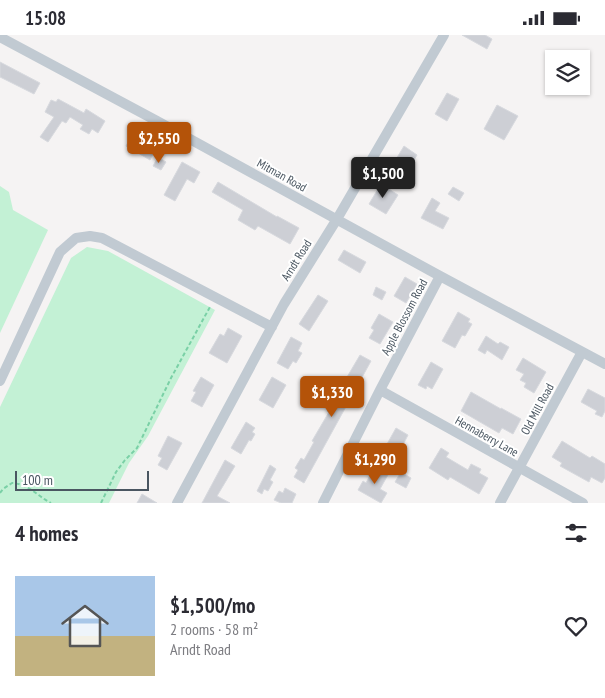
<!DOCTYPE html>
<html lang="en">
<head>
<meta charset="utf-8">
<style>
  :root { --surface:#fff; --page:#f2f2f3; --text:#2b2b33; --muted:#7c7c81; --line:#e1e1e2; --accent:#b45309 }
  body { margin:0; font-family:"PT Sans Narrow",sans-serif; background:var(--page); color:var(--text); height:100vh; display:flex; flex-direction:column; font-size:19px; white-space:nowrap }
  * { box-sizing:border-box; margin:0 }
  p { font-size:16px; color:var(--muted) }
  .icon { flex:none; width:28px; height:28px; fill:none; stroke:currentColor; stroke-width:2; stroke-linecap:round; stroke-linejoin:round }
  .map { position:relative; height:468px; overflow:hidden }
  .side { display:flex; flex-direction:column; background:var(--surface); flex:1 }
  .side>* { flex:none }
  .controls { position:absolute; left:545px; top:15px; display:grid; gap:10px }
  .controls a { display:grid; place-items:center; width:45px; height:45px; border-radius:0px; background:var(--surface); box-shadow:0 1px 4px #0004; font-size:25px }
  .scale { position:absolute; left:15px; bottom:12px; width:134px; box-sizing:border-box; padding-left:5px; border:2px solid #4a5661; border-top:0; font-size:14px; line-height:18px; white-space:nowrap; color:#4a5661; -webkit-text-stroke:4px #fff; paint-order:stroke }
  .price { position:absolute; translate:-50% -42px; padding:0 11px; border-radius:5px; background:var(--accent); color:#fff; font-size:16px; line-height:32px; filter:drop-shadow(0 1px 2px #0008) }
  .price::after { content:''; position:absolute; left:50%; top:30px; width:15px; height:11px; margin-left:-8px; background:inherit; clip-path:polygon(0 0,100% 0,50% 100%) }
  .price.selected { background:#222; color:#fff }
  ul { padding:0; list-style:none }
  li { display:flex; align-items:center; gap:15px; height:125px; padding:0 15px }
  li+li { border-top:1px solid var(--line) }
  li span { display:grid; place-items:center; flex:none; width:140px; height:100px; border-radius:0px; color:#555 }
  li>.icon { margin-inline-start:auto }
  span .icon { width:60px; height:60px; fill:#fffc; stroke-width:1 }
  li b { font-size:21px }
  h2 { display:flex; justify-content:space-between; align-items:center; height:60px; padding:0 15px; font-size:21px }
  .status { display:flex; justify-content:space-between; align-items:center; height:35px; padding:0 25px; background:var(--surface); direction:ltr }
  .status svg { height:14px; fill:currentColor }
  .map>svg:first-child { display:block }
</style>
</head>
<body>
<div class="status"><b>15:08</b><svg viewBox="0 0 49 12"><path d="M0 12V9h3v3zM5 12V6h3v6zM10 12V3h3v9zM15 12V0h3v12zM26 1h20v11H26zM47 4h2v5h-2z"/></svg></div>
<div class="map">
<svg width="605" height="468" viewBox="0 0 605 468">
  <rect width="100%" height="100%" fill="#f5f3f3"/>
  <path fill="#c3f1d5" d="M0,151l9,6 4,18 35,20 -48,103z
    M87,212l21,4 107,59 -67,126 -19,27 -20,40h-109v-96l71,-149z"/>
  <path fill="#cdcfd5" stroke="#d7d9de" d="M462,0h23l7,4 -5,10z
    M0,27l40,21 -6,11 -34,-17z
    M447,58l12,6 -12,22 -12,-7z
    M58,64l26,14 2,-4 19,12 -7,12 -6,-4 -3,5 -9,-5 3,-4 -13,-8 -4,6 -4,-2 -14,21 -8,-5 14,-20 -9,-5 6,-12 5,2z
    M497,70l21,11 -14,24 -20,-11z
    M132,100l24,13 -6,12 -24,-14z
    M404,111l13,9 -9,15 -4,-3 -2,5 -10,-6z
    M158,122l8,5 -5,8 -8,-4z
    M182,127l18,10 -6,11 -7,-4 -12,22 -11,-6z
    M218,147l59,35v-1l22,12 -9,16 -32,-18 -3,4 -17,-10 5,-10 -31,-18z
    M381,149l17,11 -12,19 -17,-10z
    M453,152l11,6 -5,8 -11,-7z
    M432,163l8,5 -5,8 14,7 -6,11 -22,-11z
    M344,215l22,12 -6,11 -22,-13z
    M405,242l12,7 -11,19 -12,-7z
    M376,252l10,5 -4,8 -9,-5z
    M318,260l10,6 -19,30 -10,-7z
    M458,277l12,7 -2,3 4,2 -7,12 -3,-1 -7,13 -13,-7z
    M379,279l14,8 -13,22 -11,-6 5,-8 -3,-2z
    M228,293l14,8 -15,27 -18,-10 11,-19 4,2z
    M486,301l12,8 2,-2 9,5 -7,13 -15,-10 -2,4 -7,-4z
    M291,302l11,6 -4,8 4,2 -6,10 -3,-2 -5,8 -11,-6z
    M360,320l11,6 -67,122 -10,-6 4,-7 -3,-2 6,-10 3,2 10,-18 -2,-1 17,-29 -2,-1z
    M523,323l23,14 -12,21 -10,-6 2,-4 -6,-3 4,-6 -8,-4z
    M431,327l12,7 -11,20 -5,-3 -1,3 -8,-4z
    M201,342l13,8 -12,22 -11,-6 5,-9 -3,-1z
    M272,342l14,8 -13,23 -14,-8z
    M588,354l17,9v13l-3,6 -7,-3 2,-3 -16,-9z
    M471,357l30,17v-1l20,11 -8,15 -11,-6 -3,5 -38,-22z
    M246,387l9,6 -3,4 3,2 -4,7 -2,-1 -8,14 -10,-6z
    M396,393l12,7 -13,25 -13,-7z
    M168,401l14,7 -15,27 -9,-5 4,-7 -4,-2z
    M562,406l28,17 2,-2 13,8v14l-3,5 -11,-6 -2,5 -29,-16 2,-3 -10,-6z
    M441,413l8,5 -3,4 22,13 3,-6 10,5 -2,4 9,5 -9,16 -29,-17 -2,3 -19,-12z
    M225,425l10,6 -18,30 13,7h-28z
    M270,430l6,4 -6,11 3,2 -5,9 -4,-2 -2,5 -5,-3z
    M375,431l14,7 -9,16 7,4 -6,10 -23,-13 5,-9 3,2z
    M401,437l10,6 -5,10 -11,-6z
    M285,453l11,6 -4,9h-11l-7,-3 5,-9 4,2z
    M142,459l15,9h-20z"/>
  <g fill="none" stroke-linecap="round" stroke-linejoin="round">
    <path stroke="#7ad0a6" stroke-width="2" stroke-dasharray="4 2.5" stroke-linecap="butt" d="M0,458l3,-4 9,-6c17,1 25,13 39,20
      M101,468l15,-31 9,-12 12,-12 34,-70 40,-73"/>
    <path stroke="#c1cad2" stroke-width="10" d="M0,2l157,84 283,155 165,88
      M0,346l60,-129 16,-14 14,-2 12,2 170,89
      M380,355l203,113
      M177,468l107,-199 53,-85 107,-184
      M323,468l57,-113 60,-114
      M500,468l82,-151"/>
  </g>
  <g text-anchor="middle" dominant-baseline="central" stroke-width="4" stroke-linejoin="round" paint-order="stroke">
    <g font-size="12" fill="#4a5661" stroke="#fff">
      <text transform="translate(282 140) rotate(29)">Mitman Road</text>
      <text transform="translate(296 225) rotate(-58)">Arndt Road</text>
      <text transform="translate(404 282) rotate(-62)">Apple Blossom Road</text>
      <text transform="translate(537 374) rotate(-62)">Old Mill Road</text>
      <text transform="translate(487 401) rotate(29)">Hennaberry Lane</text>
    </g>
  </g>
</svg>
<div class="controls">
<a><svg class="icon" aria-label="layers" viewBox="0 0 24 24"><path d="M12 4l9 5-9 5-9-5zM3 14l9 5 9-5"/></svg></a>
</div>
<div class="scale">100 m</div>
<b class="price" style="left:159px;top:129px">$2,550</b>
<b class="price selected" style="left:383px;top:164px">$1,500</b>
<b class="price" style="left:332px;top:383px">$1,330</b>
<b class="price" style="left:375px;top:450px">$1,290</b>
</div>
<section class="side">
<h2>4 homes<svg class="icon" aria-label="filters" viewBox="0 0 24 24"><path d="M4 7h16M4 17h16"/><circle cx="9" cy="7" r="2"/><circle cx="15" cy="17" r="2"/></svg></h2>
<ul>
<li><span style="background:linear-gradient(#a9c7e8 60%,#c2b280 0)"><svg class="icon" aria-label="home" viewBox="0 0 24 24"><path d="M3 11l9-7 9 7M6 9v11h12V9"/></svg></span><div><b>$1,500/mo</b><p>2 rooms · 58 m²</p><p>Arndt Road</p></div><svg class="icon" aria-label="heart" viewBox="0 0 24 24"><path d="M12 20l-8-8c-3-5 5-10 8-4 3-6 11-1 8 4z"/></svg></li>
</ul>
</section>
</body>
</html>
